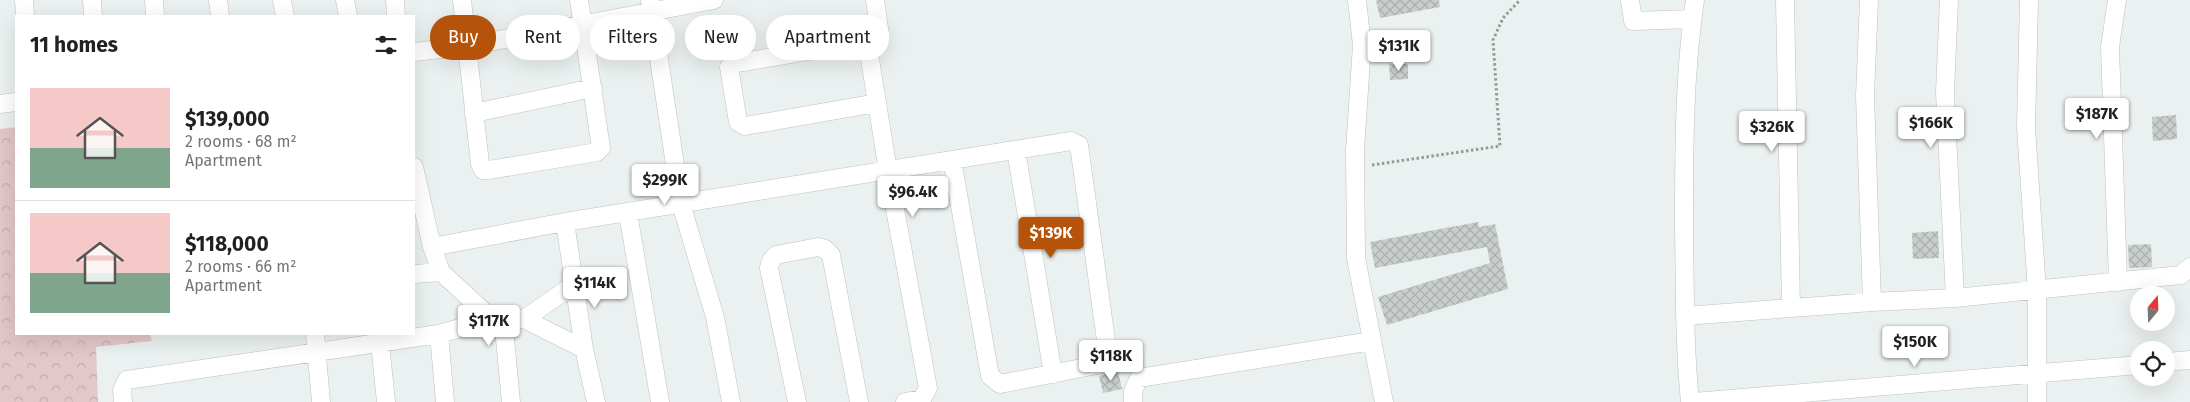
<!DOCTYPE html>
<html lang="en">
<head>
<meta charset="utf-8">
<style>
  :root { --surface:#fff; --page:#f2f2f2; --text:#202124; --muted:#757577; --line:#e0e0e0; --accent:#b45309 }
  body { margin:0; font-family:"Fira Sans",sans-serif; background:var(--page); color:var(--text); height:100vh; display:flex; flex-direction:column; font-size:19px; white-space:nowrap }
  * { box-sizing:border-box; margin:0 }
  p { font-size:16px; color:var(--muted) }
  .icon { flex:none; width:28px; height:28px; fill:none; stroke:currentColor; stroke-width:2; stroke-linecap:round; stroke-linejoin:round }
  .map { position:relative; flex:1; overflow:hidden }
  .side { position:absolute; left:15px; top:15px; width:400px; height:320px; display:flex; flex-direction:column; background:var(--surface); border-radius:0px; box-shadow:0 5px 20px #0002 }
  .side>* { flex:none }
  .banner { position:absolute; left:430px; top:15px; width:475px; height:45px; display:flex; gap:10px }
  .needle { width:32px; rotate:19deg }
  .tools { position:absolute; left:2130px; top:286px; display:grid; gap:10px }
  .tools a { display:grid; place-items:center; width:45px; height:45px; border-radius:50%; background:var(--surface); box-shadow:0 5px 20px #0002; font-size:25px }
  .price { position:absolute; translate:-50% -42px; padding:0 11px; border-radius:5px; background:#fff; color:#222; font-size:16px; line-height:32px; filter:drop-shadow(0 1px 2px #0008) }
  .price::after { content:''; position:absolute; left:50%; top:30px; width:15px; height:11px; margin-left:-8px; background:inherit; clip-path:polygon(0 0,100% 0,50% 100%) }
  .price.on { background:var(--accent); color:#fff }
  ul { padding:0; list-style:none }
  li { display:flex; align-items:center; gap:15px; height:125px; padding:0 15px }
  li+li { border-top:1px solid var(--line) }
  li span { display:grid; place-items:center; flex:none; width:140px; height:100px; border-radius:0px; color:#555 }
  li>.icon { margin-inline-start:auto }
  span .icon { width:60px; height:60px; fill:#fffc; stroke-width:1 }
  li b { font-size:21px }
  h2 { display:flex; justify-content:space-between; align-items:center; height:60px; padding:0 15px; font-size:21px }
  .chip { padding:0 18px; border-radius:22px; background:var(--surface); box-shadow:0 5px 20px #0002; font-size:18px; line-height:45px }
  .chip.on { background:var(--accent); color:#fff }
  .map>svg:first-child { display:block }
</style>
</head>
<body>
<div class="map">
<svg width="2190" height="402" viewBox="0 0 2190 402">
  <defs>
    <pattern id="forest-crowns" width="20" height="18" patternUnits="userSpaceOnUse" patternTransform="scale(1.25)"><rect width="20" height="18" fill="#e4c7c8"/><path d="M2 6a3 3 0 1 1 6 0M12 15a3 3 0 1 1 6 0" fill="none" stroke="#c4abac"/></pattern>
    <pattern id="building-cross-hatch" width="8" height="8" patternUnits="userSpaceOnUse" patternTransform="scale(1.25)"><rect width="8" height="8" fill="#c8cecc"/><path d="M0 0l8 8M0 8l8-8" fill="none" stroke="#acb1b0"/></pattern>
  </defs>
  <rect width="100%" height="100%" fill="#ebf1f0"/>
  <path fill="url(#forest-crowns)" d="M16,127v207h134l2,7 -56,6 2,55h-98v-273z"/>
  <path fill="url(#building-cross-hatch)" d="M1376,0h63l1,7 -60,11z
    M1389,64h19v15l-18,1z
    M2176,115l1,24 -24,2 -1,-24z
    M1478,222l1,5 16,-3 13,65 -121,36 -9,-28 112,-34 -3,-16 -112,21 -5,-26z
    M1938,231l1,27 -26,1 -1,-26z
    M2151,244l1,23 -23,1 -1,-23z
    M1118,371l4,18 -19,4 -4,-17z"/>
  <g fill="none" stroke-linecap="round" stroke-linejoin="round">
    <defs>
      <path id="minor" d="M24,0l1,16
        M92,0l1,16
        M154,0l1,16
        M218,0l2,16
        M282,0l3,16
        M345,0l3,16
        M395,0l1,16
        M462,0l18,164 3,6h6l108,-18 4,-4 -22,-148
        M650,0l31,204 34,113 16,85
        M875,0l4,28 -4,9 -8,4 21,130 40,217 -6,11 -17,3
        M1357,0l5,45 -7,105 1,108 28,144
        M1630,0l3,21 59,-2
        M1785,0l6,307
        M1869,0l-4,96 7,206
        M1949,0l-4,92 10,206
        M2029,0l-3,127 11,164v111
        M2117,0l-7,47 8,235
        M867,41l-135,23 -3,3 9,55 7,4 132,-23
        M414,52l53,-6 247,-46
        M0,104l16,-2
        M474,113l119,-25
        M1016,150l37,224
        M414,167l18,80 9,25 51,47
        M628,213l32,189
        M565,222l19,127 12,53
        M432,247l133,-25 506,-81 8,4 29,210 -2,5 -4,4 -102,20 -10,-8 -38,-216
        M414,274l27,-2
        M1685,316l187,-14 83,-4 226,-23 9,-8
        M503,318l21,1 60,30
        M524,319l51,-35
        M315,334l6,68
        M439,334l6,68
        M380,343l6,59
        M2166,362l24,-2
        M123,402l-1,-12 5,-10 312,-46 53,-15 11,-1 8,84
        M797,402l-28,-134 2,-7 5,-6 42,-8 7,2 6,6 28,147
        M1133,402v-11l6,-13 233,-37
        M1690,402c-6,-59 -5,-119 -6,-178 0,-75 0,-150 11,-224
        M1694,402l445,-37"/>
    </defs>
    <use href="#minor" stroke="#bcc2c0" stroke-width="19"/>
    <path stroke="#969a99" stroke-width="3" stroke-dasharray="2.5 2.5" stroke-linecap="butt" d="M1372,165l128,-19 -7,-106 10,-22 17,-18"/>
    <use href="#minor" stroke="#fff" stroke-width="18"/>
  </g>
</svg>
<div class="tools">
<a><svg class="needle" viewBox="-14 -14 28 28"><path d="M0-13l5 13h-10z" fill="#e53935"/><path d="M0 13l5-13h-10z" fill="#757577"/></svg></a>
<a><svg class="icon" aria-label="locate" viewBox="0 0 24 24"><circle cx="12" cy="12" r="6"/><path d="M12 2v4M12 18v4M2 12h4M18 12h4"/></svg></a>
</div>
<b class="price" style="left:1399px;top:72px">$131K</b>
<b class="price" style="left:2097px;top:140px">$187K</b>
<b class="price" style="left:1931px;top:149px">$166K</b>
<b class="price" style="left:1772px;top:153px">$326K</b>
<b class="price" style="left:665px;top:206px">$299K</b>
<b class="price" style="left:913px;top:218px">$96.4K</b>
<b class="price on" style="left:1051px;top:259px">$139K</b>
<b class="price" style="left:595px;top:309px">$114K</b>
<b class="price" style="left:489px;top:347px">$117K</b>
<b class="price" style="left:1915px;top:368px">$150K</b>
<b class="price" style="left:1111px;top:382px">$118K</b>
<div class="banner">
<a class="chip on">Buy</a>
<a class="chip">Rent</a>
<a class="chip">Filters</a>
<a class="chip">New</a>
<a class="chip">Apartment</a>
</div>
<section class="side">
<h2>11 homes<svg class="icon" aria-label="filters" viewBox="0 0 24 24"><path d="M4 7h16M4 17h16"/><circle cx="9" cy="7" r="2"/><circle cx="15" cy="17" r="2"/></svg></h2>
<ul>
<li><span style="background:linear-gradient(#f6c9c9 60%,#7fa58c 0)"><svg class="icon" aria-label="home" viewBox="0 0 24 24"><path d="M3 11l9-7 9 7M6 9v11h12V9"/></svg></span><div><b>$139,000</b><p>2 rooms · 68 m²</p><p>Apartment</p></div></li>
<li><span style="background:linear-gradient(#f6c9c9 60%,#7fa58c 0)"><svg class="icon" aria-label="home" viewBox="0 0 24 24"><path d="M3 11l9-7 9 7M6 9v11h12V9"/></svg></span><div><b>$118,000</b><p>2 rooms · 66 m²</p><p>Apartment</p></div></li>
</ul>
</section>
</div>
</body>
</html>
